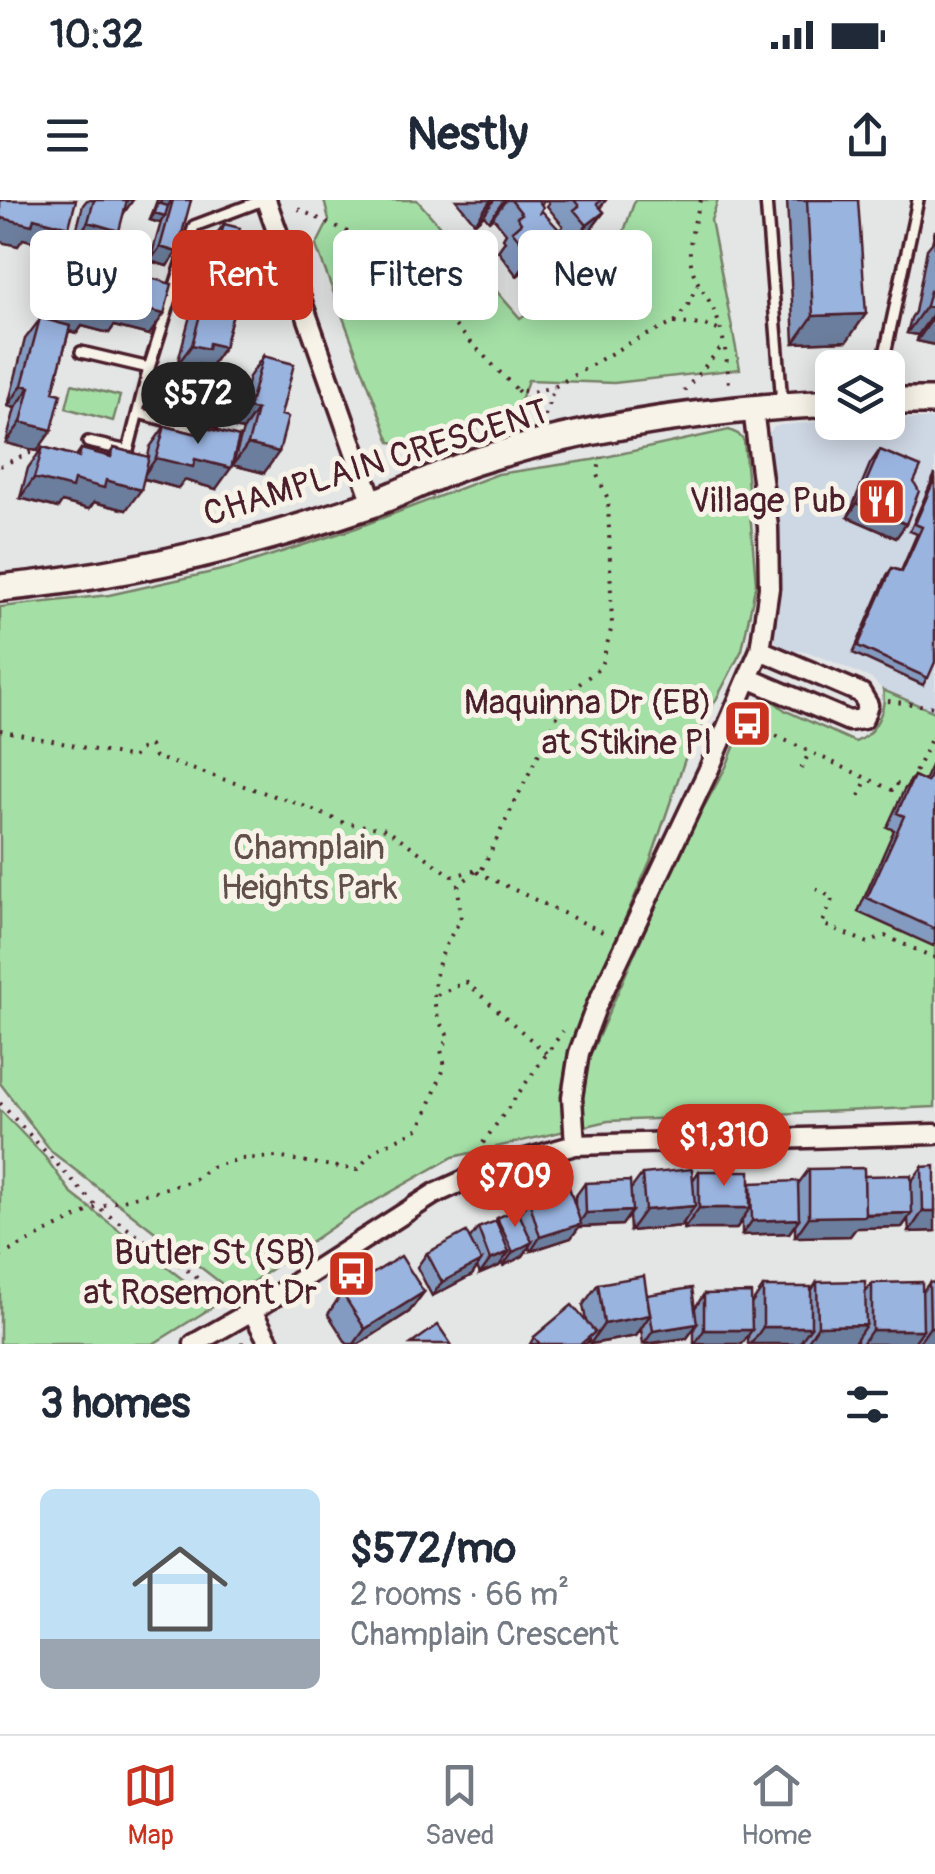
<!DOCTYPE html>
<html lang="en">
<head>
<meta charset="utf-8">
<style>
  :root { --surface:#fff; --page:#f2f2f3; --text:#1f2937; --muted:#747a83; --line:#e0e1e3; --accent:#c8321e }
  body { margin:0; font-family:Pangolin,sans-serif; background:var(--page); color:var(--text); height:100vh; display:flex; flex-direction:column; font-size:38px; white-space:nowrap }
  * { box-sizing:border-box; margin:0 }
  p { font-size:32px; color:var(--muted) }
  .icon { flex:none; width:55px; height:55px; fill:none; stroke:currentColor; stroke-width:2; stroke-linecap:round; stroke-linejoin:round }
  .map { position:relative; height:1144px; overflow:hidden }
  .details { display:flex; flex-direction:column; background:var(--surface); flex:1 }
  .details>* { flex:none }
  .top-card { position:absolute; left:30px; top:30px; width:875px; height:90px; display:flex; gap:20px }
  .buttons { position:absolute; left:815px; top:150px; display:grid; gap:20px }
  .buttons a { display:grid; place-items:center; width:90px; height:90px; border-radius:15px; background:var(--surface); box-shadow:0 5px 25px #0003; font-size:50px }
  .price { position:absolute; translate:-50% -85px; padding:0 22px; border-radius:35px; background:var(--accent); color:#fff; font-size:32px; line-height:65px; filter:drop-shadow(0 2px 5px #0008) }
  .price::after { content:''; position:absolute; left:50%; top:60px; width:30px; height:22px; margin-left:-15px; background:inherit; clip-path:polygon(0 0,100% 0,50% 100%) }
  .price.selected { background:#222; color:#fff }
  ul { padding:0; list-style:none }
  li { display:flex; align-items:center; gap:30px; height:250px; padding:0 40px }
  li+li { border-top:2px solid var(--line) }
  li span { display:grid; place-items:center; flex:none; width:280px; height:200px; border-radius:15px; color:#555 }
  li>.icon { margin-inline-start:auto }
  span .icon { width:120px; height:120px; fill:#fffc; stroke-width:1 }
  li b { font-size:42px }
  h2 { display:flex; justify-content:space-between; align-items:center; height:120px; padding:0 40px; font-size:42px }
  .tag { padding:0 35px; border-radius:15px; background:var(--surface); box-shadow:0 5px 25px #0003; font-size:35px; line-height:90px }
  .tag.selected { background:var(--accent); color:#fff }
  .status { display:flex; justify-content:space-between; align-items:center; height:70px; padding:0 50px; background:var(--surface); direction:ltr }
  .status svg { height:28px; fill:currentColor }
  header { display:flex; justify-content:space-between; align-items:center; height:130px; padding:0 40px; background:var(--surface); font-size:45px; font-weight:700 }
  .tabs { display:flex; justify-content:space-around; align-items:center; height:140px; border-top:2px solid var(--line); background:var(--surface); font-size:28px; color:var(--muted) }
  .tabs a { display:grid; justify-items:center; gap:5px }
  .tabs .selected { color:var(--accent) }
  .map>svg:first-child { display:block }
</style>
</head>
<body>
<div class="status"><b>10:32</b><svg viewBox="0 0 49 12"><path d="M0 12V9h3v3zM5 12V6h3v6zM10 12V3h3v9zM15 12V0h3v12zM26 1h20v11H26zM47 4h2v5h-2z"/></svg></div>
<header><svg class="icon" aria-label="menu" viewBox="0 0 24 24"><path d="M4 6h16M4 12h16M4 18h16"/></svg>Nestly<svg class="icon" aria-label="share" viewBox="0 0 24 24"><path d="M12 15V3M7 8l5-5 5 5M5 13v7h14v-7"/></svg></header>
<div class="map">
<svg width="935" height="1144" viewBox="0 0 935 1144">
  <rect width="100%" height="100%" fill="#e4e6e6"/>
  <filter id="ink" filterUnits="userSpaceOnUse"><feTurbulence type="fractalNoise" baseFrequency=".01" numOctaves="2"/><feDisplacementMap in="SourceGraphic" scale="20" xChannelSelector="R" yChannelSelector="G"/><feConvolveMatrix kernelMatrix="1 2 1 2 8 2 1 2 1" color-interpolation-filters="sRGB"/></filter>
  <g filter="url(#ink)">
    <path fill="#ced7e4" d="M888,219h47v293l-52,-22 -11,-11 -43,-19 -21,-8 -24,-2 -9,-9 -2,-10 6,-70 -11,-127 6,-7 7,-2 51,-4 56,1z"/>
    <path fill="#a4e0a6" stroke="#778068" stroke-width="2.5" d="M324,0h93l103,118 96,-64 19,-54h83l-7,20 29,149 -126,14 -86,-3 -13,37 -94,29 -31,-4 -74,-196 13,-26z
      M72,184l48,12 -7,25 -47,-13z
      M729,230l9,4 6,7 12,142 -14,67 -57,109 -34,100 -80,184 21,8 89,-203 45,-81 26,-64 16,-6 18,14 69,31c19,-6 32,-33 28,-52l52,22v395l-327,14 -155,36 -106,60 -112,77 -183,-142 -52,-69v-476l109,-12 126,-28 121,-39 142,-54 94,-14z
      M0,910l45,47 27,37 144,111 -63,39h-153z"/>
    <g fill="none" stroke-linecap="round" stroke-linejoin="round">
      <defs>
        <path id="lane" d="M766,0l16,203
          M81,152l68,16
          M882,168l36,-168
          M138,213l75,20
          M88,242l40,9 21,-83 45,-142 69,-26"/>
        <path id="street" d="M266,0l107,303
          M748,478l101,43 14,-2 5,-14 -7,-12 -101,-43
          M575,945l-3,-48 7,-44 17,-46 113,-238 51,-119 9,-62 -1,-61 -15,-118
          M252,1111l18,33
          M194,1144l58,-33 182,-117 53,-24 88,-25 360,-11"/>
        <path id="secondary" d="M888,201h47
          M0,388c126,-12 249,-42 369,-83 35,-13 69,-31 105,-43 114,-37 239,-53 358,-59"/>
      </defs>
      <use href="#lane" stroke="#4a1f2b" stroke-width="16"/>
      <use href="#street" stroke="#4a1f2b" stroke-width="25"/>
      <use href="#secondary" stroke="#4a1f2b" stroke-width="32"/>
      <path stroke="#4a1f2b" stroke-width="4" stroke-dasharray="2.5 8" stroke-linecap="butt" d="M701,0c-6,20 -14,42 -10,63 3,18 13,28 21,43 12,25 15,52 17,79
        M298,9l80,37 139,144 15,2 22,-5
        M674,123l30,2 17,6
        M517,190l24,27
        M684,191l40,-47
        M545,216l9,-29 75,-44 45,-20 14,-18 9,-20
        M0,266l29,-13 13,2
        M888,501l47,6
        M757,505l2,23 133,62 3,-7 12,6 28,-58
        M0,530l133,28 5,-8 12,-4 5,11 144,47 45,19 43,6 65,47 30,-7 87,-177 32,-25 11,-41 -4,-127 -11,-24 4,-18
        M801,569l9,-18
        M859,596l8,-18
        M477,672l130,62
        M816,689l17,9 -11,26 46,19 17,-7 50,22
        M437,795l29,-13 81,72
        M0,903l97,104 97,68 21,22
        M483,943l80,-112
        M0,1056l97,-49 95,-26 20,-14 28,-8 36,-2 81,13 17,-19 46,-23 25,-62 -4,-16 8,-13c-28,-35 -12,-84 12,-117l-3,-34 19,-16
        M242,1144v-3"/>
      <use href="#lane" stroke="#f7f3e8" stroke-width="9"/>
      <use href="#street" stroke="#f7f3e8" stroke-width="18"/>
      <use href="#secondary" stroke="#f7f3e8" stroke-width="25"/>
    </g>
    <path fill="#849bc1" stroke="#4a1f2b" stroke-width="2.5" d="M87,0h46l-9,13 -20,38 -31,-8 10,-38z
      M157,0h34l-24,66 -17,-5 11,-39 -1,1 -10,-3z
      M456,0h90l-5,4 -2,10 21,16 3,-4 -16,-20 2,-3 -2,-3h59l-6,8 4,4 -15,20 -16,13 -14,21 -16,13 -7,-8 -4,3 -5,-6 -10,8 -19,-25 7,-10 -2,-3 3,-5 -13,-16 -4,4 -5,-6 -9,8z
      M787,0h71l-11,141 -53,2z
      M224,24l14,11 2,68 -4,-1 -12,45 -14,20 -13,-3 -4,6 -16,-5 32,-121z
      M935,30v115l-18,-4 1,-6 -11,-2 4,-15 4,-6 12,-63 5,-6z
      M62,72l33,8 5,-6 28,7 5,-8 16,62 -35,-9 -5,7 -27,-7 -5,7 -8,-2 -32,120 -31,-8 9,-35 -7,-2 17,-67 16,-21 7,-26z
      M263,156l1,117 -31,-8 10,-35 -8,-2 14,-51z
      M178,177l48,32 -9,14 -53,-14 4,-18z
      M165,226l33,8 5,-7 13,62 -32,-9 -6,8 -34,-9 -18,31 -32,-8 -5,7 -27,-7 -4,6 -38,-10 8,-30 15,-21 33,9 5,-7 27,7 6,-8 34,9 2,-10z
      M880,250l34,32 -8,42 -10,14 -48,-21 22,-53z
      M935,274v188l-12,23 -70,-32 34,-78 5,-7 9,3 16,-37 -7,-3z
      M935,557v186l-2,3 -75,-34 36,-82 -7,-3 17,-37 10,-14 10,5z
      M922,967l13,64 -26,1 -1,-13 -6,8 -46,1 -6,8 -55,1v-12l-6,8 -47,2v-15l-6,9h-52v-8l-3,5 -51,5 -1,-16 -7,10 -43,2 -8,11 -40,13 -2,-4 -6,9 -20,10 -2,-3 -2,3 -19,8 -3,-7 -5,8 -40,21 -15,-29 10,-14 43,-14 8,-11 17,-6 2,-4 22,-4 10,-14 46,5v-8l10,-14 46,6 11,-15 51,6 6,-9 51,13h48l11,-15 102,13z
      M817,1082l48,10 7,-9 51,8 6,-8 6,61h-20v-3l-2,3h-56v-7l-4,7h-50v-6l-4,6h-51v-9l-6,9h-48v-16l-7,10 -35,6h-9l-2,-15 -5,7 -45,8h-1l-1,-4 -3,4h-56l4,-7 52,-16 -3,-16 15,-21 97,24 9,-14 48,9 11,-16 48,4z
      M424,1092l-15,20 -50,32h-12l-19,-30 14,-21z"/>
    <path fill="#6c7e9d" stroke="#4a1f2b" stroke-width="2.5" d="M162,0h10l-8,12 -9,-2z
      M491,0h3l-10,15 -9,8z
      M504,0h2l-13,17 -4,4z
      M604,12l-15,20 -17,14 15,-21z
      M155,13l10,3 -5,7 -10,-3z
      M2,18h32l35,9 -14,20 -32,-8 -5,7 -18,-4v-22z
      M88,22l31,9 -15,20 -31,-8z
      M574,46l-15,20 -16,13 14,-20z
      M160,47l17,5 -10,14 -17,-5z
      M541,47l-14,21 -10,8 15,-21z
      M550,50l-14,21 -4,3 14,-21z
      M236,94l9,2 -5,7 -9,-2z
      M54,102l71,2 39,10 -15,21 -35,-9 -5,7 -27,-7 -5,7 -38,-10z
      M926,106l9,2v3l-17,24 -11,-2z
      M866,114l-19,27 -53,2 19,-27z
      M935,115v30l-18,-4z
      M209,143l15,4 -14,20 -13,-3 -4,6 -16,-5 15,-20z
      M22,185l8,2 -15,21 -7,-2z
      M174,195l52,14 -9,14 -53,-14z
      M249,208l8,2 -14,20 -8,-2z
      M21,222l31,8 -15,21 -31,-8z
      M248,244l31,8 -15,21 -31,-8z
      M156,258l39,1 36,9 -15,21 -32,-9 -6,8 -36,-10z
      M34,278l72,2 35,10 -15,20 -32,-8 -5,7 -27,-7 -4,6 -38,-10z
      M857,303l49,21 -10,14 -48,-21z
      M695,1006l-14,20 -51,5 15,-21z
      M699,1008h51l-14,21h-52z
      M632,1011l-10,14 -43,2 -8,11 -40,13 9,-14 38,-12 8,-12z
      M923,1011h12v20l-26,1z
      M912,1013l-10,14 -46,1 -6,8 -55,1 14,-20z
      M799,1019l-10,14 -47,2 10,-14z
      M532,1042l-9,14 -20,10 10,-14z
      M509,1052l-10,14 -19,8 10,-14z
      M481,1061l-9,14 -40,21 10,-14z
      M424,1092l-15,20 -50,32h-5l11,-15z
      M650,1115l-14,21 -46,8 14,-20z
      M697,1124l-10,14 -43,6 9,-13z
      M866,1125l-13,19h-47l12,-18z
      M763,1127h48l-12,17h-48z
      M930,1127h5v17h-17z
      M704,1130h48l-10,14h-47z
      M872,1130h51l-10,14h-51z"/>
    <path fill="#9ab4e0" stroke="#4a1f2b" stroke-width="2.5" d="M0,0h76l-7,27 -35,-9 -2,7 -30,-7 -2,7z
      M94,0h33l-8,31 -31,-9z
      M173,0h18l-14,52 -17,-5z
      M511,0h27l5,7 -4,7 3,-3 32,35 -17,13 -7,-9 -4,3 -5,-6 -9,8 -20,-24 9,-8 -4,-6 5,-3z
      M574,0h27l-4,4 7,8 -17,13 -13,-15 5,-4z
      M807,0h51l8,114 -53,2z
      M158,3l10,3 -3,10 -10,-3z
      M224,24l16,4 -2,7 15,4 -29,108 -15,-4 -1,6 -16,-4z
      M62,72l36,9 2,-7 31,8 2,-9 39,11 -8,30 -39,-10 -1,8 -31,-8 -2,8 -37,-10z
      M935,79v29l-9,-2 4,-15 2,1z
      M241,85l7,2 -3,9 -7,-1z
      M40,118l30,8 -17,66 8,2 -9,36 -31,-8 9,-35 -8,-2z
      M263,156l31,8 -13,51 7,2 -9,35 -31,-8 9,-34 -8,-2z
      M178,177l53,14 -5,18 -52,-14z
      M165,226l36,9 2,-8 36,10 -8,31 -36,-9 -2,8 -37,-9z
      M43,247l36,10 2,-8 30,8 3,-9 35,9 -8,33 -35,-10 -2,8 -30,-8 -2,8 -38,-10z
      M880,250l41,17 -7,15 5,9 -13,33 -49,-21z
      M935,278v184l-7,16 -70,-32 34,-78 10,4 20,-45 -7,-3z
      M935,564v165l-68,-31 37,-82 -7,-3 17,-37 13,6z
      M935,966v45h-12l-1,-44z
      M864,968l1,48 -56,1v-48z
      M692,969l3,37 -50,4 -3,-36z
      M699,971h51v37h-51z
      M911,975l1,38 -47,1 -1,-38z
      M630,981l2,30 -46,2 -1,-30z
      M798,981l1,38 -47,2 -1,-38z
      M569,987l12,37 -41,13 -11,-37z
      M517,1009l15,33 -19,10 -16,-34z
      M496,1021l13,31 -19,8 -12,-32z
      M466,1032l15,29 -39,21 -15,-29z
      M401,1056l23,36 -59,37 -23,-36z
      M644,1076l6,39 -46,9 -6,-40z
      M865,1081l1,44 -48,1 -1,-44z
      M922,1082l1,48h-51v-47z
      M935,1082v45h-5l-1,-44z
      M763,1087h48v40h-48z
      M692,1088l5,36 -44,7 -6,-36z
      M751,1093l1,37h-48v-36z
      M572,1105l23,27 -14,12h-41l-6,-7z
      M438,1125l13,19h-40z"/>
  </g>
  <defs>
    <symbol id="restaurant-square" viewBox="-11 -11 22 22"><rect x="-9" y="-9" width="18" height="18" rx="4" fill="#c8321e" stroke="#f7f3e8"/><path d="M-5-6h1v4h1v-4h1v4h1v-4h1v5L-1.5 .5V6h-2V.5L-5-1ZM5-6V6H3V1.5H1.5Q1.5-4 5-6Z" fill="#fff"/></symbol>
    <symbol id="bus-square" viewBox="-11 -11 22 22"><rect x="-9" y="-9" width="18" height="18" rx="4" fill="#c8321e" stroke="#f7f3e8"/><path d="M-5-6H5V4H4V6H2V4H-2V6H-4V4H-5ZM-3.5-4V0h7V-4ZM-3.5 1.2v1.5H-2V1.2ZM2 1.2v1.5H3.5V1.2Z" fill="#fff"/></symbol>
  </defs>
  <g fill-rule="evenodd">
    <use href="#restaurant-square" x="854" y="274" width="55" height="55"/>
    <use href="#bus-square" x="720" y="496" width="55" height="55"/>
    <use href="#bus-square" x="324" y="1046" width="55" height="55"/>
  </g>
  <g text-anchor="middle" dominant-baseline="central" stroke-width="10" stroke-linejoin="round" paint-order="stroke">
    <g font-size="35" fill="#4a1f2b" stroke="#f7f3e8">
      <text transform="translate(376 263) rotate(-17)">CHAMPLAIN CRESCENT</text>
    </g>
    <g font-size="35" fill="#4a1f2b" stroke="#f7f3e8" text-anchor="end">
      <text x="846" y="301">Village Pub</text>
      <text x="712" y="503">Maquinna Dr (EB)<tspan x="712" dy="40">at Stikine Pl</tspan></text>
      <text x="317" y="1053">Butler St (SB)<tspan x="317" dy="40">at Rosemont Dr</tspan></text>
    </g>
    <g font-size="35" fill="#604f4a" stroke="#f7f3e8">
      <text x="309" y="648">Champlain<tspan x="309" dy="40">Heights Park</tspan></text>
    </g>
  </g>
</svg>
<div class="buttons">
<a><svg class="icon" aria-label="layers" viewBox="0 0 24 24"><path d="M12 4l9 5-9 5-9-5zM3 14l9 5 9-5"/></svg></a>
</div>
<b class="price selected" style="left:198px;top:247px">$572</b>
<b class="price" style="left:724px;top:989px">$1,310</b>
<b class="price" style="left:515px;top:1030px">$709</b>
<div class="top-card">
<a class="tag">Buy</a>
<a class="tag selected">Rent</a>
<a class="tag">Filters</a>
<a class="tag">New</a>
</div>
</div>
<section class="details">
<h2>3 homes<svg class="icon" aria-label="filters" viewBox="0 0 24 24"><path d="M4 7h16M4 17h16"/><circle cx="9" cy="7" r="2"/><circle cx="15" cy="17" r="2"/></svg></h2>
<ul>
<li><span style="background:linear-gradient(#bfe0f5 75%,#9aa5b1 0)"><svg class="icon" aria-label="home" viewBox="0 0 24 24"><path d="M3 11l9-7 9 7M6 9v11h12V9"/></svg></span><div><b>$572/mo</b><p>2 rooms · 66 m²</p><p>Champlain Crescent</p></div></li>
</ul>
</section>
<nav class="tabs">
<a class="selected"><svg class="icon" aria-label="map" viewBox="0 0 24 24"><path d="M3 6l6-2 6 2 6-2v14l-6 2-6-2-6 2zM9 4v14M15 6v14"/></svg>Map</a>
<a><svg class="icon" aria-label="saved" viewBox="0 0 24 24"><path d="M7 4h10v16l-5-4-5 4z"/></svg>Saved</a>
<a><svg class="icon" aria-label="home" viewBox="0 0 24 24"><path d="M3 11l9-7 9 7M6 9v11h12V9"/></svg>Home</a>
</nav>
</body>
</html>
